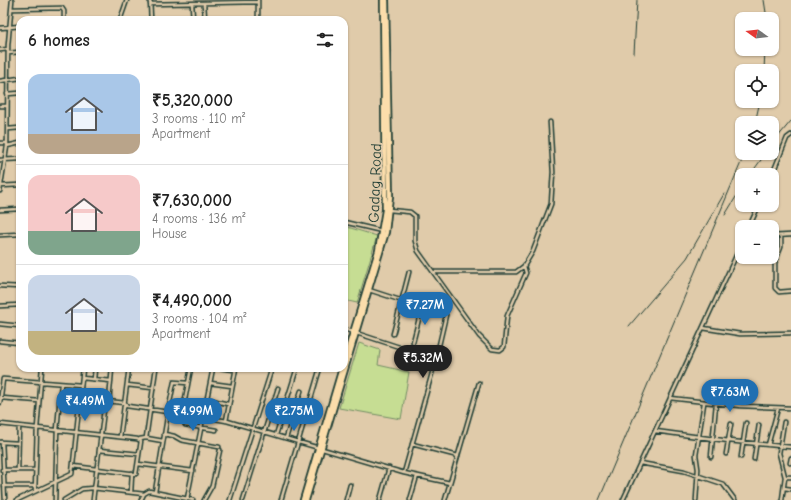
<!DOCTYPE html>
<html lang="en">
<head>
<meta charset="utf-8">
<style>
  :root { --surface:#fff; --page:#f2f2f2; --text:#222; --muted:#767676; --line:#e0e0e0; --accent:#1f6fb2 }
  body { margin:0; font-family:"Comic Neue",sans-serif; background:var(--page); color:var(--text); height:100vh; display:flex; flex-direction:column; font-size:15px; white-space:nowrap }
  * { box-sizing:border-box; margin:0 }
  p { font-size:13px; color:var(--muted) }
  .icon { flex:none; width:22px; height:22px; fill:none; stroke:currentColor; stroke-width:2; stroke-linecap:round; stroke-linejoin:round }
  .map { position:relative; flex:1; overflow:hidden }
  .panel { position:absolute; left:16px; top:16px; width:332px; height:356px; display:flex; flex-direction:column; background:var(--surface); border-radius:12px; box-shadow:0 1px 3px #0004 }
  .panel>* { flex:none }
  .needle { width:26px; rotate:284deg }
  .buttons { position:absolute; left:735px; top:12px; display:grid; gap:8px }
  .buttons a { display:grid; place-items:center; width:44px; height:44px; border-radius:8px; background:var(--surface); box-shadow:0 1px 3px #0004; font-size:20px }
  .price { position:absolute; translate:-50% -34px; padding:0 9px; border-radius:14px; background:var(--accent); color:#fff; font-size:13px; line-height:26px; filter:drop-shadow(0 1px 2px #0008) }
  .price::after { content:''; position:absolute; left:50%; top:24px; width:12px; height:9px; margin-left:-6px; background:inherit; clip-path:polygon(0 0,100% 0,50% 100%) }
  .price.selected { background:#222; color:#fff }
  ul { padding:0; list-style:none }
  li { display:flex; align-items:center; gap:12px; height:100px; padding:0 12px }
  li+li { border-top:1px solid var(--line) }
  li span { display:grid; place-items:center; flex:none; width:112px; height:80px; border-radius:12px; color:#555 }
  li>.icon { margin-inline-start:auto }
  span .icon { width:48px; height:48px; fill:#fffc; stroke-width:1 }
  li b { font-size:17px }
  h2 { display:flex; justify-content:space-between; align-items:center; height:48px; padding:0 12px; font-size:17px }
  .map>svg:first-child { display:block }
</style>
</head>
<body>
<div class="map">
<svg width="791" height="500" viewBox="0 0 791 500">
  <rect width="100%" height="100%" fill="#e0cbaa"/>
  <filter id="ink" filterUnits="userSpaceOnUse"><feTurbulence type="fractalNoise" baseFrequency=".025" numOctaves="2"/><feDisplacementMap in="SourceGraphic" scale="8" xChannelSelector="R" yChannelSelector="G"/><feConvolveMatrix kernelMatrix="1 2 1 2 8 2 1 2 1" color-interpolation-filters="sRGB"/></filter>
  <g filter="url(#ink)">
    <path fill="#c6dd93" stroke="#728d64" d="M344,226l33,10 -20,67 -13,-3z
      M359,343l21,7 -2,15 31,7 -8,47 -62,-11z"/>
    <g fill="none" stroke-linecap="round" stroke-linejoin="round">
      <defs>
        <path id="minor" d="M150,0l1,20
          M150,4l108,-2
          M192,4l1,16
          M204,4l1,16
          M12,9l50,-1 2,3v9
          M258,19v-19
          M120,20l7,-20
          M232,20h39
          M0,28l20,-2
          M0,50l8,-1
          M8,53l12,-1
          M0,81l20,-3
          M7,94l13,-1
          M0,106h7
          M8,129l12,-1
          M0,143h7
          M7,146l13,-3
          M0,160l20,-1
          M772,175l15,-37 4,-3
          M0,186l20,-1
          M0,191l7,-45 1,-101 4,-45
          M0,210l20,-1
          M389,210l21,2 5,4v25l3,10 61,85 13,13 8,1 4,-3 3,-31 19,-43 -2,-7
          M344,222l38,9
          M749,227l10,-22
          M0,235l20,-1
          M772,236l19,-1
          M781,236v11l-6,16v25l4,4 12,-1
          M435,272h81l8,-6 9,-15 18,-47 2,-32 -3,-50
          M0,286l20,1
          M369,290l77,25 -10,43
          M0,306l20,-1
          M0,324l20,2
          M703,328l37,6 51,-1
          M344,329l92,30 -32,114
          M393,334l16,-62
          M0,341l20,2
          M413,342l9,-35
          M220,368l15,2
          M82,378l29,3
          M94,379l1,-11
          M210,383l22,3
          M127,385l26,3
          M1,398l38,3
          M80,398l45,5 2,3 41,6 6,-30 14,1
          M670,398l71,8 50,2
          M207,399l21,5
          M109,401l3,-33
          M0,403l3,-24 78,6
          M182,415l3,10 31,5
          M204,417l23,4 177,52 46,10
          M226,421l10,-53
          M0,424l137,15 4,2 -5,33 -63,-8
          M655,431l74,10 62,6
          M164,434l10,2 7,4 38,7
          M276,435l21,-67
          M120,437l9,-69
          M146,438l10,-70
          M286,438l15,-47
          M140,439l6,-1 17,3
          M0,442l18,1
          M2,442l3,58
          M412,444l46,12
          M768,445l10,-37
          M99,450l40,4
          M726,454l5,-30
          M711,457l5,-53
          M741,457l5,-34
          M754,459l5,-34
          M640,463l44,8 39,13 12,16
          M790,463l1,-5
          M138,464l55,7
          M18,469l1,-43
          M2,470h33
          M785,477h6
          M4,486h31
          M784,488l7,1
          M35,491l2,-63 5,-60
          M131,492l1,-19
          M155,492l13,-80 14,3 9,-47
          M187,499l26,-131
          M17,500l55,-26 11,-106
          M55,500l2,-70 4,-46
          M64,500l18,-11 11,-1 51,6
          M93,500l12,-99
          M141,500l3,-6 5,-3 44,9
          M204,500l8,-14 8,-36
          M230,500l42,-132
          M243,500l35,-112
          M281,500l39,-132
          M346,500l4,-15
          M380,500l9,-32
          M410,500l7,-24
          M445,500l34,-117
          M623,500l119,-257
          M696,500l2,-31 -2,-14 8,-52
          M782,500l3,-23 -6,-24 5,-31"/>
        <path id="trunk" d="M344,362l34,-111 7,-41 -2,-210
          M303,500l39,-132
          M306,500l80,-268 4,-36 -4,-196"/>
      </defs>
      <use href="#minor" stroke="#1f3d34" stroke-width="5.5"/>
      <use href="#trunk" stroke="#1f3d34" stroke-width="8"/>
      <use href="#minor" stroke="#e0cbaa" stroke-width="2.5"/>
      <use href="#trunk" stroke="#fbddab" stroke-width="4.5"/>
      <path stroke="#1f3d34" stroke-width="1" d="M764,0l3,19
        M634,54l3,-54
        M764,71l1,-22
        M755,123l5,-22
        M772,144l19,-23
        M750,175l16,-22
        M725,215l17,-28
        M629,326l58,-68 37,-64
        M599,500l146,-347"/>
    </g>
  </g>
  <g text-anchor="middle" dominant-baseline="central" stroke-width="4" stroke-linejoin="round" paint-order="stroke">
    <g font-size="15" fill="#1f3d34" stroke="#e0cbaa">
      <text transform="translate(375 183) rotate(-88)">Gadag Road</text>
    </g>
  </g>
</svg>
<div class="buttons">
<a><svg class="needle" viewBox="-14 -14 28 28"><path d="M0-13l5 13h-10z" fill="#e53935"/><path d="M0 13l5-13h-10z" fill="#767676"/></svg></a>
<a><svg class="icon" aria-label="locate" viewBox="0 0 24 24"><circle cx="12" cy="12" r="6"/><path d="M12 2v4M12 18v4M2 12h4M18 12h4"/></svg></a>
<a><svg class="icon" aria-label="layers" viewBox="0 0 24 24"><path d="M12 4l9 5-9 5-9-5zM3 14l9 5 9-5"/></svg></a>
<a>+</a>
<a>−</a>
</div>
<b class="price" style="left:425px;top:326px">₹7.27M</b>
<b class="price selected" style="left:423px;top:379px">₹5.32M</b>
<b class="price" style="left:730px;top:413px">₹7.63M</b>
<b class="price" style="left:85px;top:422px">₹4.49M</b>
<b class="price" style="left:193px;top:432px">₹4.99M</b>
<b class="price" style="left:294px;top:432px">₹2.75M</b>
<section class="panel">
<h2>6 homes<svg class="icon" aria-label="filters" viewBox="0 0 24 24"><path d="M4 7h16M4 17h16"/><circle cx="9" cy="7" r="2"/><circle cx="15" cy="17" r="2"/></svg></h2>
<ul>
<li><span style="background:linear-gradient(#a9c7e8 75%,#b9a48a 0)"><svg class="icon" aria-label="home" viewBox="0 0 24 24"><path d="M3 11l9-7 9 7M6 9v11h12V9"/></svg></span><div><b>₹5,320,000</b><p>3 rooms · 110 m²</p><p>Apartment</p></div></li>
<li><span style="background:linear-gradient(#f6c9c9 70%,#7fa58c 0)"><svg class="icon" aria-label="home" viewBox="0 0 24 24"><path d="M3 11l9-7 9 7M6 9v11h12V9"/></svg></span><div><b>₹7,630,000</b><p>4 rooms · 136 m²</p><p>House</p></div></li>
<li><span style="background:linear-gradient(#c9d6e8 70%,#c2b280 0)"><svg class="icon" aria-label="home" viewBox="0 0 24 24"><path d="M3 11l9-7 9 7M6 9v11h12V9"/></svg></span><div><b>₹4,490,000</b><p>3 rooms · 104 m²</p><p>Apartment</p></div></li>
</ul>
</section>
</div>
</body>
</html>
